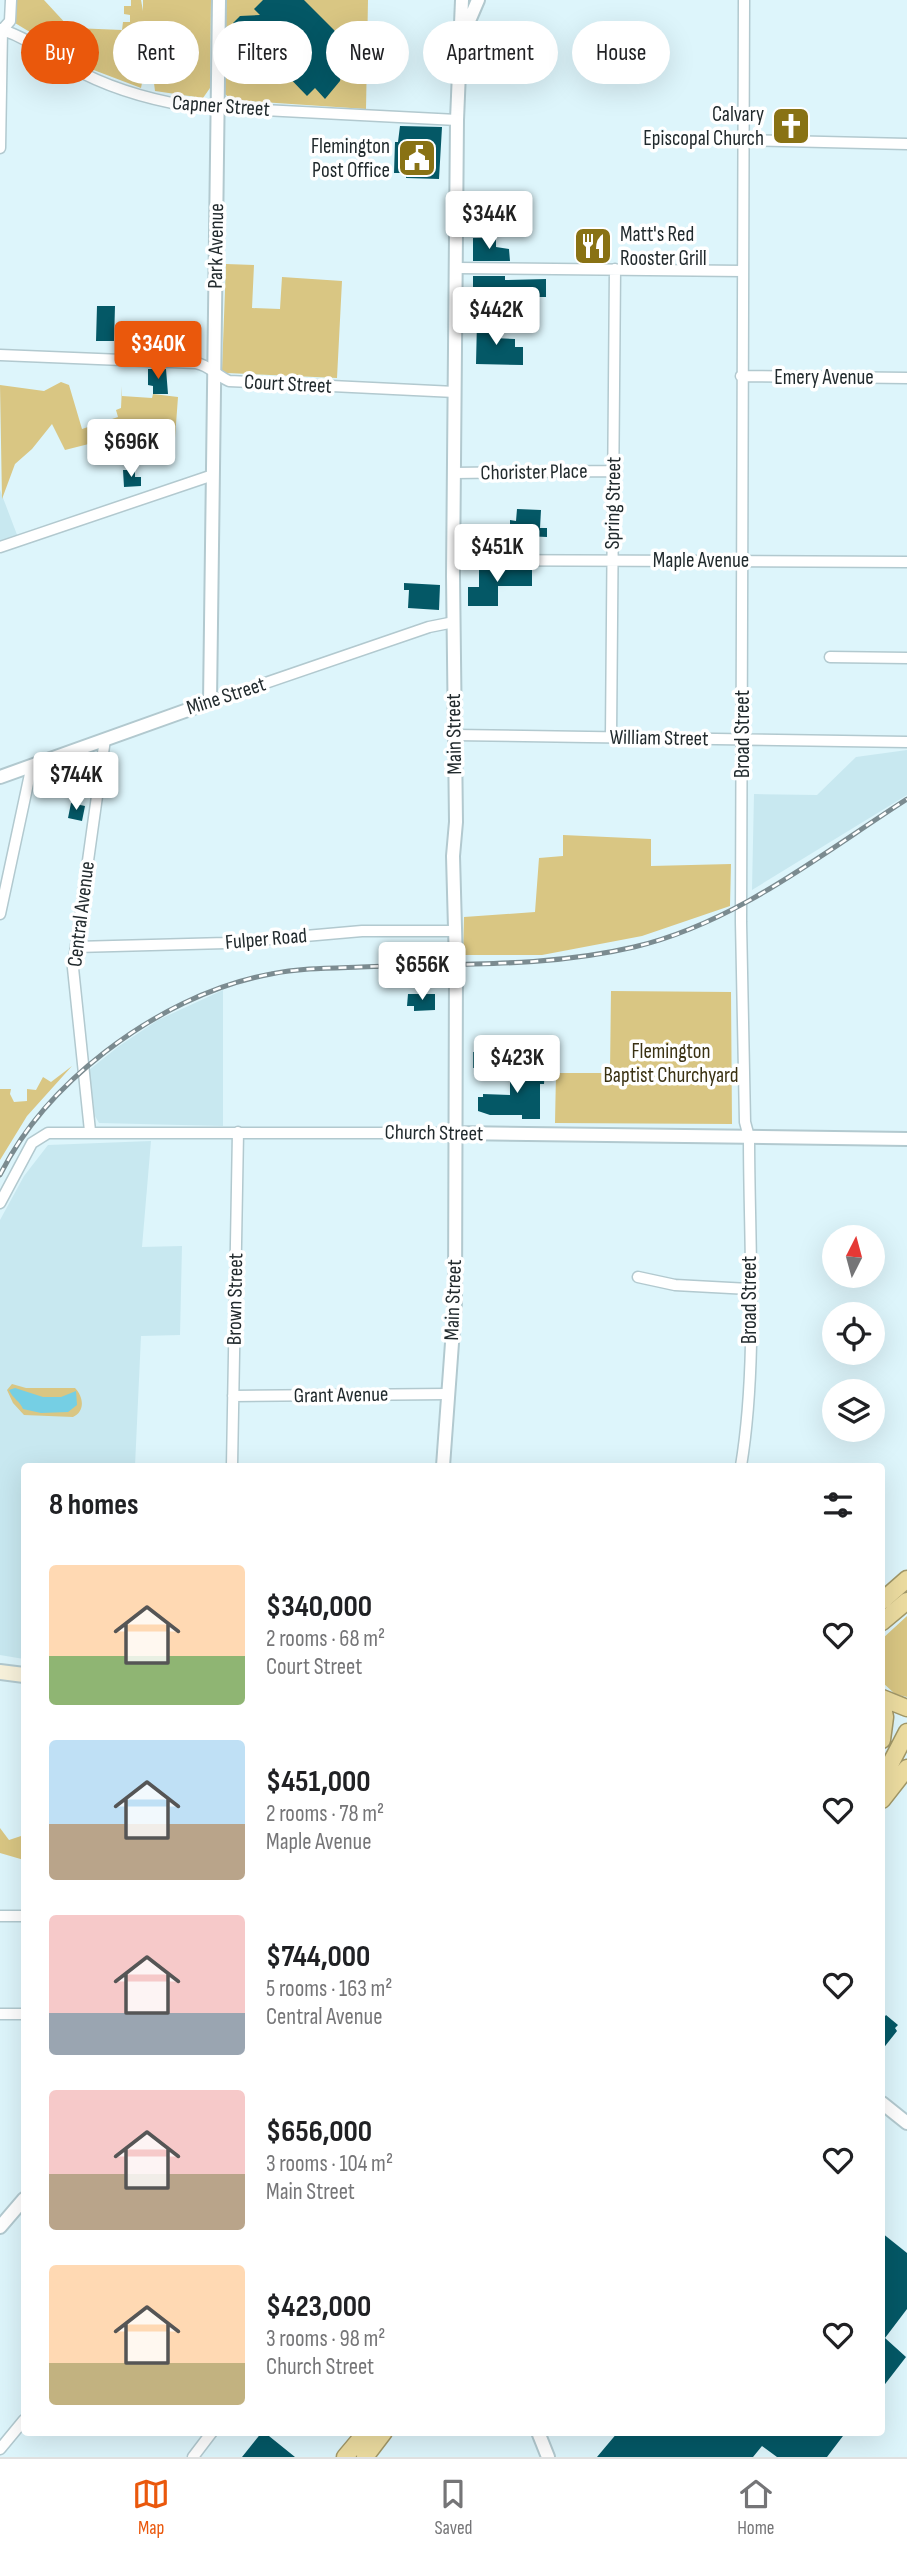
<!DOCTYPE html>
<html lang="en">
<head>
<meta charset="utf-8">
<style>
  :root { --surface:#fff; --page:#f6f6f6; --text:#202124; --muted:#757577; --line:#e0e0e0; --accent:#ea580c }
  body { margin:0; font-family:"Sofia Sans Condensed",sans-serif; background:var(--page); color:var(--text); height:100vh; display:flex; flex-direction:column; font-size:26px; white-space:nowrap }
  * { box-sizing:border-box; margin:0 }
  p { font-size:23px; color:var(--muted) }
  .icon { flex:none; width:38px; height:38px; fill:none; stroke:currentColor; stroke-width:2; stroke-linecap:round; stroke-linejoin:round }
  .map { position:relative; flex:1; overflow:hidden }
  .panel { position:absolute; left:21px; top:1463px; width:864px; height:973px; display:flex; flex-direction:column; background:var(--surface); border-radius:7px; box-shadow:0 7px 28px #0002 }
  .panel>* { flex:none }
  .hud { position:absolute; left:21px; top:21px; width:866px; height:63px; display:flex; gap:14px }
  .needle { width:46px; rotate:6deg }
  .fabs { position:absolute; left:822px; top:1225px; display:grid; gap:14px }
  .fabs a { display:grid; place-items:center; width:63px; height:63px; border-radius:50%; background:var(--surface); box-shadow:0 7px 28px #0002; font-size:35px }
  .price { position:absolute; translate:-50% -60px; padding:0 16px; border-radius:7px; background:#fff; color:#222; font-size:23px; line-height:46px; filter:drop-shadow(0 2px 4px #0008) }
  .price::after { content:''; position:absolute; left:50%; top:42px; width:21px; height:16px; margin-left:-10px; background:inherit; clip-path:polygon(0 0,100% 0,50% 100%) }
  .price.current { background:var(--accent); color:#fff }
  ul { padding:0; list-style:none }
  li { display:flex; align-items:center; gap:21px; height:175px; padding:0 28px }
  li span { display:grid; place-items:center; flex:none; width:196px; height:140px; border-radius:7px; color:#555 }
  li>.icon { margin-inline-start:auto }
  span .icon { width:84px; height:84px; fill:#fffc; stroke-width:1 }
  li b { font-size:30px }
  h2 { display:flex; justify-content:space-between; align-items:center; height:84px; padding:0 28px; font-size:30px }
  .chip { padding:0 24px; border-radius:32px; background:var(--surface); box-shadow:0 7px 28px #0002; font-size:24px; line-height:63px }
  .chip.current { background:var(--accent); color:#fff }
  .menu { display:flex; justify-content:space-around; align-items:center; height:98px; border-top:2px solid var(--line); background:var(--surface); font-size:19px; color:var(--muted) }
  .menu a { display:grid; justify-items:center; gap:4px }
  .menu .current { color:var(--accent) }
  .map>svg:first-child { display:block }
</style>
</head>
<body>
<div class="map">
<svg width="907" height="2457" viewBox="0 0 907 2457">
  <rect width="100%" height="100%" fill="#ddf5fb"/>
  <path fill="#c8e8f0" d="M0,490l19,50 -19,7z
    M907,750v45l-155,95 2,-96 63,1 39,-38z
    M223,990v136l-124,-3 -4,-7 -6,-46 30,-24 39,-26z
    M151,1141l-9,106 40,-1 -2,89 -39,1 -6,130h-111v193l-24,-4v-435l24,-44 24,-31z"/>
  <path fill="#d9c683" d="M16,0h28l24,26 6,-3v5l48,2 1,-8h7v-7l-6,-1v-8h7v-6h10l2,11v-11h68l-1,88 -7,10 -48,-7 -2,-16 -11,8 -1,5 -50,-19 -76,-46z
    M226,0h142l-2,109 -134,-9 -7,-6z
    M226,264l28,1 -2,43 28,1 2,-32 60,4 -5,97 -111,-5 -4,-3z
    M61,382l8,3 13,44 36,-12 -2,-7 5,-2 1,-22v10l30,2 1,-4 25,3 -3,41 -14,12 -20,1 -9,-18 -67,17 -13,-26 -20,25 -17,15 -13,35 -2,-114 44,6z
    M563,835l88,4v27l80,-2 -1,42 -88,30 -100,19h-79l1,-38 71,-5 4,-54 24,-2z
    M611,991l120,1 1,132 -177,-1 1,-50h54z
    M72,1066l-45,50 -27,44v-71h11l-1,5 4,8 13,-1v-12l9,1 7,-13 8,5z
    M12,1384l14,4h49c9,9 10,24 -2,29l-49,-2 -11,-12 -6,-13z
    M907,1616v81l-12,-3 -13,-12v-43z
    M0,1828l9,12 15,-5v25l-24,-7z"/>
  <path fill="#75cfe4" d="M15,1388l28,9h18l15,-6 1,14 -9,7 -27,1 -18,-4c-3,-8 -10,-10 -14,-19z"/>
  <path fill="#045866" d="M263,0h41l49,49 -16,16 5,6 -2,10 -15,18 -10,-11 -8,8 -28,-29 -2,2 -14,-16 2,-2 -14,-14 -11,1 -7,-7v-8l7,-7 20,-1 -6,-6z
    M400,126l42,1 -3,52 -33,-1v-5h-12l1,-31h3z
    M588,231h11v29h-12z
    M473,238h23v9l13,2 1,12h-37z
    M473,276h32v4l41,-1v18h-9v-3h-64z
    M97,306h18l-1,35h-18z
    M477,321h17v17l21,1v8h8v18l-47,-1z
    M148,369h18l2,25h-15v-8l-5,-1z
    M123,470h12v7h6v9l-17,1z
    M517,509l24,1 -1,18h7v9l-23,-1v14l-51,-2 1,-23 36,2v-7l6,1z
    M479,568h53v18h-34v20h-30v-19h11z
    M404,583l36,2 -1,25 -31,-2 1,-18h-5z
    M71,803l14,3 -3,15 -14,-3z
    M408,994h27v16l-21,1v-5h-7z
    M473,1052h25v16h-25z
    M510,1066h35l-1,18h-4v35h-18v-4h-32l-12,-4v-14h5v-3l27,1z
    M886,2015l12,10 -3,3 2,3 -15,19v-30z
    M882,2233l25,20v56l-22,29 21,19 -24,31z
    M262,2432h2l31,25h-53z
    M618,2432h228l-19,25h-50l-15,-11 -9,11h-156z"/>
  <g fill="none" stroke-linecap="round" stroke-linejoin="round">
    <defs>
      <path id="minor" d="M0,29c27,9 47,24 71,38 37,21 76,32 117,39l269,14
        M743,140l164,4
        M0,148l2,-118 8,-9 1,-21
        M457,268l285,3
        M0,355l196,8c13,2 21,13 33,18l226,11
        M741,376l166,2
        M454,473l159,-2
        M0,547l213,-72
        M453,560l454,2
        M830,657l77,1
        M210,702l219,-75 25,-5
        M454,735l453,7
        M611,737l4,-468
        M0,914l30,-140 -2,-6
        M76,947l150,-4 136,-12h94
        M90,1131l-17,-163 32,-229
        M0,1203l32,-60 16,-10h409
        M638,1277l37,8 74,4
        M233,1396l215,-2
        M232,1466l6,-334
        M741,1466c17,-104 8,-223 8,-329l-4,-15 -4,-200 3,-922
        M0,1916h24
        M0,2014h24
        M0,2449l24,-29
        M193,2457l19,-25"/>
      <path id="tertiary" d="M463,35l15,-35
        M0,777l210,-75 9,-702
        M457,1133l450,6
        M443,1466l12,-164 1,-338 -3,-108 3,-34 -3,-246 4,-456 5,-120
        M882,2103l25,20
        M0,2227l24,-28
        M538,2432l10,25"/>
      <path id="secondary" d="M0,1672l24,3"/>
      <path id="trunk" d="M882,1601l25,-22
        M882,1622l25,-21
        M882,1698l25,10
        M882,1703l3,14 -3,23
        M882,1780l25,-48
        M882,1800l25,-32
        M345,2457l21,-25
        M365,2457l19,-25"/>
    </defs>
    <use href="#minor" stroke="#b2c9cf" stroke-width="13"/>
    <use href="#tertiary" stroke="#b2c9cf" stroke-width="16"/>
    <use href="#secondary" stroke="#b2c9cf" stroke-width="18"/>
    <use href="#trunk" stroke="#a29868" stroke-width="19"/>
    <use href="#minor" stroke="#fff" stroke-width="10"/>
    <use href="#tertiary" stroke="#fff" stroke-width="12"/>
    <use href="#secondary" stroke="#f8f2db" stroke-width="14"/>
    <use href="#trunk" stroke="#ecdca0" stroke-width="16"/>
    <defs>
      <path id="rail" d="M0,1175c25,-50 61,-89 105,-123 48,-37 106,-67 166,-78 29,-6 60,-6 90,-7 91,-4 184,1 273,-20 102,-24 187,-93 273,-148"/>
    </defs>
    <use href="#rail" stroke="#7b8b90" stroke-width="5"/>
    <use href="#rail" stroke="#fff" stroke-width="2.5" stroke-dasharray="8" stroke-linecap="butt"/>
  </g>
  <defs>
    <symbol id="church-square" viewBox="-11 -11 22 22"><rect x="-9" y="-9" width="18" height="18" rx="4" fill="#897214" stroke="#fff"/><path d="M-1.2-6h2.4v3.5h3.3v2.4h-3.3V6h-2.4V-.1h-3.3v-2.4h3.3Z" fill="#fff"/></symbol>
    <symbol id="civic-square" viewBox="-11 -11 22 22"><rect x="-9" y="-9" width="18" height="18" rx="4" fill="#897214" stroke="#fff"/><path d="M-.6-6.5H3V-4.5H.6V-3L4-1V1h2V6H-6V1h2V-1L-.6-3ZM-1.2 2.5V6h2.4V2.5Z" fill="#fff"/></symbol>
    <symbol id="restaurant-square" viewBox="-11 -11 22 22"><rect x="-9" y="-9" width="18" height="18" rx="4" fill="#897214" stroke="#fff"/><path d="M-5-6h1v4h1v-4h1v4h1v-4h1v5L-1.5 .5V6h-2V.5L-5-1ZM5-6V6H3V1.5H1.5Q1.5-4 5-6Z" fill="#fff"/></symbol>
  </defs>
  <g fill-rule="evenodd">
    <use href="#church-square" x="769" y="104" width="44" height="44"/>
    <use href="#civic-square" x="395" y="136" width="44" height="44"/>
    <use href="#restaurant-square" x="571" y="224" width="44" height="44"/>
  </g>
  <g text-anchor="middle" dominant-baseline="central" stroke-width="7" stroke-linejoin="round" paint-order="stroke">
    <g font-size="21" fill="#212a2d" stroke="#fff">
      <text transform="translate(221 106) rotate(4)">Capner Street</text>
      <text transform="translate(216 246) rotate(-89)">Park Avenue</text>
      <text x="824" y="377">Emery Avenue</text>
      <text transform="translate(288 384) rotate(3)">Court Street</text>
      <text transform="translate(534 472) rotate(-1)">Chorister Place</text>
      <text transform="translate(613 503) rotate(-89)">Spring Street</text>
      <text x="701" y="560">Maple Avenue</text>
      <text transform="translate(226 696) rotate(-18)">Mine Street</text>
      <text transform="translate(454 734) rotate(-91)">Main Street</text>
      <text transform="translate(742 734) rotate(-90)">Broad Street</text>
      <text transform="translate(659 738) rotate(1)">William Street</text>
      <text transform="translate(81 914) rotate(-83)">Central Avenue</text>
      <text transform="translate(266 939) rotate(-5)">Fulper Road</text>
      <text transform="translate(434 1133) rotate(1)">Church Street</text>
      <text transform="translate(235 1299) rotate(-89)">Brown Street</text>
      <text transform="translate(453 1300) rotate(-88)">Main Street</text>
      <text transform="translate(749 1300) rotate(-90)">Broad Street</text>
      <text transform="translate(341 1395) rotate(-1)">Grant Avenue</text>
    </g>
    <g font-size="21" fill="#212a2d" stroke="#fff" text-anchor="end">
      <text x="764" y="114">Calvary<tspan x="764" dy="24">Episcopal Church</tspan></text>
      <text x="390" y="146">Flemington<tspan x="390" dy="24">Post Office</tspan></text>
      <text x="620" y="234" text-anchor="start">Matt's Red<tspan x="620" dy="24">Rooster Grill</tspan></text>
    </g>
    <g font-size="21" fill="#3a3112" stroke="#fff">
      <text x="671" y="1051">Flemington<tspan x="671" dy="24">Baptist Churchyard</tspan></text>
    </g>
  </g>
</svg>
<div class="fabs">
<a><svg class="needle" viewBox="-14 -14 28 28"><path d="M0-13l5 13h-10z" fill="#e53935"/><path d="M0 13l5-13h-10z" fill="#757577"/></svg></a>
<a><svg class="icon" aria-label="locate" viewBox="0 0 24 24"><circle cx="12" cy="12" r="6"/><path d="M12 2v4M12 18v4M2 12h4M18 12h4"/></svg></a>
<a><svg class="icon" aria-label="layers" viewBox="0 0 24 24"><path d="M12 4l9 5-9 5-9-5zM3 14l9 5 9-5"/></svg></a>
</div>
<b class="price" style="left:489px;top:251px">$344K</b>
<b class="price" style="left:496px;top:347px">$442K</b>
<b class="price current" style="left:158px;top:381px">$340K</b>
<b class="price" style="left:131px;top:479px">$696K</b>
<b class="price" style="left:497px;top:584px">$451K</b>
<b class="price" style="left:76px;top:812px">$744K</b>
<b class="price" style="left:422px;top:1002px">$656K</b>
<b class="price" style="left:517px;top:1095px">$423K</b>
<div class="hud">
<a class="chip current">Buy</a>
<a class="chip">Rent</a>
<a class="chip">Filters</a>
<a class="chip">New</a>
<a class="chip">Apartment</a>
<a class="chip">House</a>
</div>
<section class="panel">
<h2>8 homes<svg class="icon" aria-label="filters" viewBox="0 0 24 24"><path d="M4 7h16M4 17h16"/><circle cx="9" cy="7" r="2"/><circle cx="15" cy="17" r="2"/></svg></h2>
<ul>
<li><span style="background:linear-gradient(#ffd9b3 65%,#8fb573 0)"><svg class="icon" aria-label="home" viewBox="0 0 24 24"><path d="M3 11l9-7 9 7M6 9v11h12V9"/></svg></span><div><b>$340,000</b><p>2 rooms · 68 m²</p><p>Court Street</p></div><svg class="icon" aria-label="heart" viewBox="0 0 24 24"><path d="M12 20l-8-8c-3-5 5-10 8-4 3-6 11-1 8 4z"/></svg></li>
<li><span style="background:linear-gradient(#bfe0f5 60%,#b9a48a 0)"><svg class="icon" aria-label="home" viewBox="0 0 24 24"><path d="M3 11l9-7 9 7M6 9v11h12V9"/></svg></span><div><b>$451,000</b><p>2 rooms · 78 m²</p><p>Maple Avenue</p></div><svg class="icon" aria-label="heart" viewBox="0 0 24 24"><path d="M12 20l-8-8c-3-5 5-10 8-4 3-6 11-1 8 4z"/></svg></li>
<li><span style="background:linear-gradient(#f6c9c9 70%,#9aa5b1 0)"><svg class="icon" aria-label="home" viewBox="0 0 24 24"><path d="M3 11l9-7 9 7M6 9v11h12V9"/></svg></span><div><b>$744,000</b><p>5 rooms · 163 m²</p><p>Central Avenue</p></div><svg class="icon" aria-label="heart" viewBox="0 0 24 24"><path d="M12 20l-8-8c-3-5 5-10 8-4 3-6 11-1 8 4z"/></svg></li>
<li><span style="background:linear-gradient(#f6c9c9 60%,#b9a48a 0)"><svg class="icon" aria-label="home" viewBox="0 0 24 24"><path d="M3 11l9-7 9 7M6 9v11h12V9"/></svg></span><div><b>$656,000</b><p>3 rooms · 104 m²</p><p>Main Street</p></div><svg class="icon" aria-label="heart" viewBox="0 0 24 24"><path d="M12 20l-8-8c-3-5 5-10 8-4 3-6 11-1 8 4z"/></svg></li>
<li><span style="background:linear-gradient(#ffd9b3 70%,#c2b280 0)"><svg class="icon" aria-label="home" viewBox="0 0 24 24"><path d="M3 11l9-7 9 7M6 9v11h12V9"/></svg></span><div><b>$423,000</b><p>3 rooms · 98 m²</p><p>Church Street</p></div><svg class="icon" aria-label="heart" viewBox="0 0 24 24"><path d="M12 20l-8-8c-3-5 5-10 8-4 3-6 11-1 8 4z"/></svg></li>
</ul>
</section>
</div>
<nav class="menu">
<a class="current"><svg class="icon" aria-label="map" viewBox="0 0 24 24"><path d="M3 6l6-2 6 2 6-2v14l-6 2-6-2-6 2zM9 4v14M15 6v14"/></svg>Map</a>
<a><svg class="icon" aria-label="saved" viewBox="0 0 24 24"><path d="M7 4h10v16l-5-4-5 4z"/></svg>Saved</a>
<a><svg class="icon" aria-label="home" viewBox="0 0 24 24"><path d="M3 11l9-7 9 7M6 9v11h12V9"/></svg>Home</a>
</nav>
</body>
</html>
